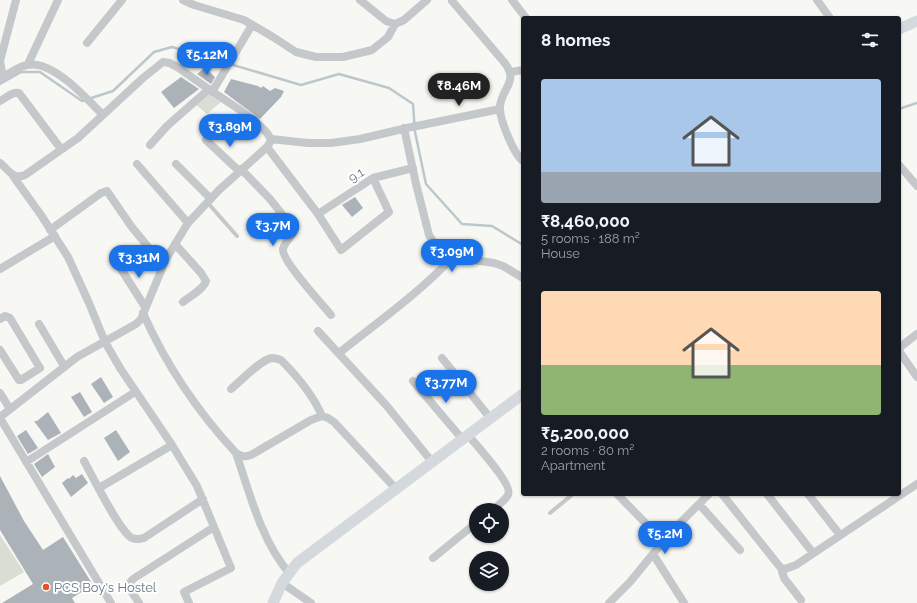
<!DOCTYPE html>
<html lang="en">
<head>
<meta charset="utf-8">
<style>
  :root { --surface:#171b24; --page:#242831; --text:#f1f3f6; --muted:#9ea1a6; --accent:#1a73e8 }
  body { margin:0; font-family:Raleway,sans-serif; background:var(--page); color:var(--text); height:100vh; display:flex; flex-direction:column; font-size:15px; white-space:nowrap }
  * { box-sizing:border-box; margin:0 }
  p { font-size:13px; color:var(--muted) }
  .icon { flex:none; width:22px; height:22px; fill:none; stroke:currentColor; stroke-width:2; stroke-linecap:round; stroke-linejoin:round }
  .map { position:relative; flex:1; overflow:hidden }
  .panel { position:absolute; left:521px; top:16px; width:380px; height:480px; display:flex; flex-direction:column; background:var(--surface); border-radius:4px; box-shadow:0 1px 3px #0004 }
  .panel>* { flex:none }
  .fabs { position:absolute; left:469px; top:503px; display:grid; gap:8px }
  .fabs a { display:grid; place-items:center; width:40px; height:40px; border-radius:50%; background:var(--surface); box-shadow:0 1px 3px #0004; font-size:20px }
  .price { position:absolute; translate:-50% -34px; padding:0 9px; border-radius:14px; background:var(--accent); color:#fff; font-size:13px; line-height:26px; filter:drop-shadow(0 1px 2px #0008) }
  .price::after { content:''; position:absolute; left:50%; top:24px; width:12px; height:9px; margin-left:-6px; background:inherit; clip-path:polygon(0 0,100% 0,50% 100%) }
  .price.active { background:#222; color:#fff }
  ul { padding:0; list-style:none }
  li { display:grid; align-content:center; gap:8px; height:212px; padding:0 20px }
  li span { display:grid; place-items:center; height:124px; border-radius:4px; color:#555 }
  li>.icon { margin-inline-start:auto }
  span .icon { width:72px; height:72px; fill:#fffc; stroke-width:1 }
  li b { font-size:17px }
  h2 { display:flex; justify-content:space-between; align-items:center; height:48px; padding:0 20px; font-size:17px }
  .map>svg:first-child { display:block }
</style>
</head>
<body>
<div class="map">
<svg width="917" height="603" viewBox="0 0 917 603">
  <rect width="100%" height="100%" fill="#f7f7f3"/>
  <path fill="#d8ded4" d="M205,93l17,8 -15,13 -13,-11z
    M0,535l24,37 -24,14z"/>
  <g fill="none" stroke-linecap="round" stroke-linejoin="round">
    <path stroke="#bcc7cb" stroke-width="2.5" d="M0,84l21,-12h19l42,29 31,-10 41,-39 18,-5 129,38 38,-11 50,14 24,16 2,28 11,52 36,40 30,2 31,19
      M899,109l18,-6"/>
  </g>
  <path fill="#abb3b9" d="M205,68l10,9 -4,7 -14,-10z
    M181,77l18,12 -25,19 -13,-16z
    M231,79l27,7 3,2 2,-2 7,5 5,-3 9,3 -3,6 -21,22 -36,-27z
    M355,197l8,11 -11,9 -10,-12z
    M101,377l12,20 -9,6 -13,-19z
    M80,392l12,20 -8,5 -13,-20z
    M48,412l13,21 -13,7 -14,-19h3z
    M26,430l12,18 -10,6 -11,-18z
    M116,430l14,22 -12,9 -14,-23z
    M48,454l7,13 -13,10 -8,-13z
    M82,474l6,9 -17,14 -9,-14 6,-5 1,1 4,-4 3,3z
    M0,476l24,45 19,29 20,-13 30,48 -21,13 3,5h-73l31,-19 -33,-54z"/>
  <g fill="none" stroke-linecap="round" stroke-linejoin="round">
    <path stroke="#c4c8cb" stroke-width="4" d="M207,202l30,34
      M550,513l23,-19"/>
    <path stroke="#c4c8cb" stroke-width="8" d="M183,0l11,5 50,15 29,17 23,15 20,5h27l29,-7 16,-13 7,-13
      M360,0l26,21 9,3 9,-4 23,-20
      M512,0l14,18
      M817,0l13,18
      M452,1l52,61c16,20 -3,26 -4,45 -1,11 14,48 23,54
      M87,43l35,-43
      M28,64l30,-64
      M511,72l12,-2
      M3,78l-3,-17 16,-61
      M0,79c9,-5 17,-12 27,-14 25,-6 60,34 76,50
      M212,92l40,-67
      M0,101c6,-3 13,-10 19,-8l42,56
      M404,128l12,56 13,51 8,13 7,6 9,3 41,6 9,3 20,12
      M271,139l37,4h23l29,-4 47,-11 93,-19
      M206,140l33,31
      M150,145l17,-19 42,-37
      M267,147l51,67 23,36 48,-38 -16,-34
      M0,163c9,7 13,17 25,12l53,-37 65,-60 20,-16 7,1 7,4c12,8 24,17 36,25 16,11 49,30 58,47l-2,5 -2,3 -48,43 -31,33 -22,36 -25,60 -5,5 -59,33 -77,60
      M137,164l51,59
      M176,164l35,35
      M899,165l18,21
      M241,169l29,30 22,28 1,6c-3,5 -9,10 -10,16 -2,11 39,55 48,66
      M13,176l28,39 27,42 21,46 16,39 15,26 52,77 25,41 34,82 -47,24 5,11
      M318,214l55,-36 40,-10
      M50,230l51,-37 6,-2 24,35 18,22 16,14
      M175,244l26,29 5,8c-3,9 -16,15 -23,21
      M116,261l29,46
      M0,269l55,-33
      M143,313c23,52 54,98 93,140 6,4 9,4 15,2l60,-35 11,-4 6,2 6,4 63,68
      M0,319l5,-3 5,2 30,50 -19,12h-2l-19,-30
      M39,324l25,42
      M318,331l68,74 47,58
      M899,348l18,-14
      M899,351l18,26
      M339,353c39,-31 80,-60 114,-96
      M442,358l49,61
      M413,381l50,59
      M231,389c10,-8 29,-29 41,-31 3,0 6,1 9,2 17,17 32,35 41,56
      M0,393l10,16
      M0,418l111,185
      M469,436c7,9 45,50 39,59 -3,6 -11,11 -16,15
      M236,453c14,41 25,87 53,120
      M84,461c9,16 35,70 48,77 5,2 8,1 12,0l59,-39
      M26,462l109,-70
      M99,488l73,-43
      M617,494l46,47
      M722,494l54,68 5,6 4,1 11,-4 121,-81
      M767,494l46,59
      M808,494l32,41
      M699,504l41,46
      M653,554l31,49
      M433,558l43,-35
      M781,568l3,10 17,22
      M282,583l29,20
      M139,603l-10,-15v-4l4,-5 81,-52
      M609,603l21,-21 40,-49 39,-39"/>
    <path stroke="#d4d9dd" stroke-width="11" d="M899,29l18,-8
      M273,603l9,-20 15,-20 226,-169"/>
  </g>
  <circle fill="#e65024" stroke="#fff" stroke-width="1.5" cx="46" cy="587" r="4"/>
  <g text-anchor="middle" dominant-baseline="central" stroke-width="4" stroke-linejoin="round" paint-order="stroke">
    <g font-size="13" fill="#657785" stroke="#fff">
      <text transform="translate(356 175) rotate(-32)">9.1</text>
    </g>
    <g font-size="13" fill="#657785" stroke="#fff" text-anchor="start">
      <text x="54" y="587">PCS Boy's Hostel</text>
    </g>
  </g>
</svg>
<div class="fabs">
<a><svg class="icon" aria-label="locate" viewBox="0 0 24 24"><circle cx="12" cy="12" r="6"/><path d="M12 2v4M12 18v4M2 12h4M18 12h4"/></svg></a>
<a><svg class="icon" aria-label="layers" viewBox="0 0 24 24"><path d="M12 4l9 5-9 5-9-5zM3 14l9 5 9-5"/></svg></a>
</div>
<b class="price" style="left:207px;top:76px">₹5.12M</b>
<b class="price active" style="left:459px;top:107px">₹8.46M</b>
<b class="price" style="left:230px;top:148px">₹3.89M</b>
<b class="price" style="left:273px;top:247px">₹3.7M</b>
<b class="price" style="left:452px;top:273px">₹3.09M</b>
<b class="price" style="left:139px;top:279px">₹3.31M</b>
<b class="price" style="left:446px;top:404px">₹3.77M</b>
<b class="price" style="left:665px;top:555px">₹5.2M</b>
<section class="panel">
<h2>8 homes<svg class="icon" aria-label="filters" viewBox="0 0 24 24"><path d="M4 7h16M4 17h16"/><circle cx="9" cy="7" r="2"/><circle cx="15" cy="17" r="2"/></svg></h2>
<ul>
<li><span style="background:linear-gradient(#a9c7e8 75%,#9aa5b1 0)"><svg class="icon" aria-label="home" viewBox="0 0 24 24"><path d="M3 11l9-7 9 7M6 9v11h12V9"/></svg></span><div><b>₹8,460,000</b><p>5 rooms · 188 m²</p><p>House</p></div></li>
<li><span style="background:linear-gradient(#ffd9b3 60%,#8fb573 0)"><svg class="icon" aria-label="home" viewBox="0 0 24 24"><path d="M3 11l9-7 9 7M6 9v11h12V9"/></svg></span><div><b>₹5,200,000</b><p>2 rooms · 80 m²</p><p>Apartment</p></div></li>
</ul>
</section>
</div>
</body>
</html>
